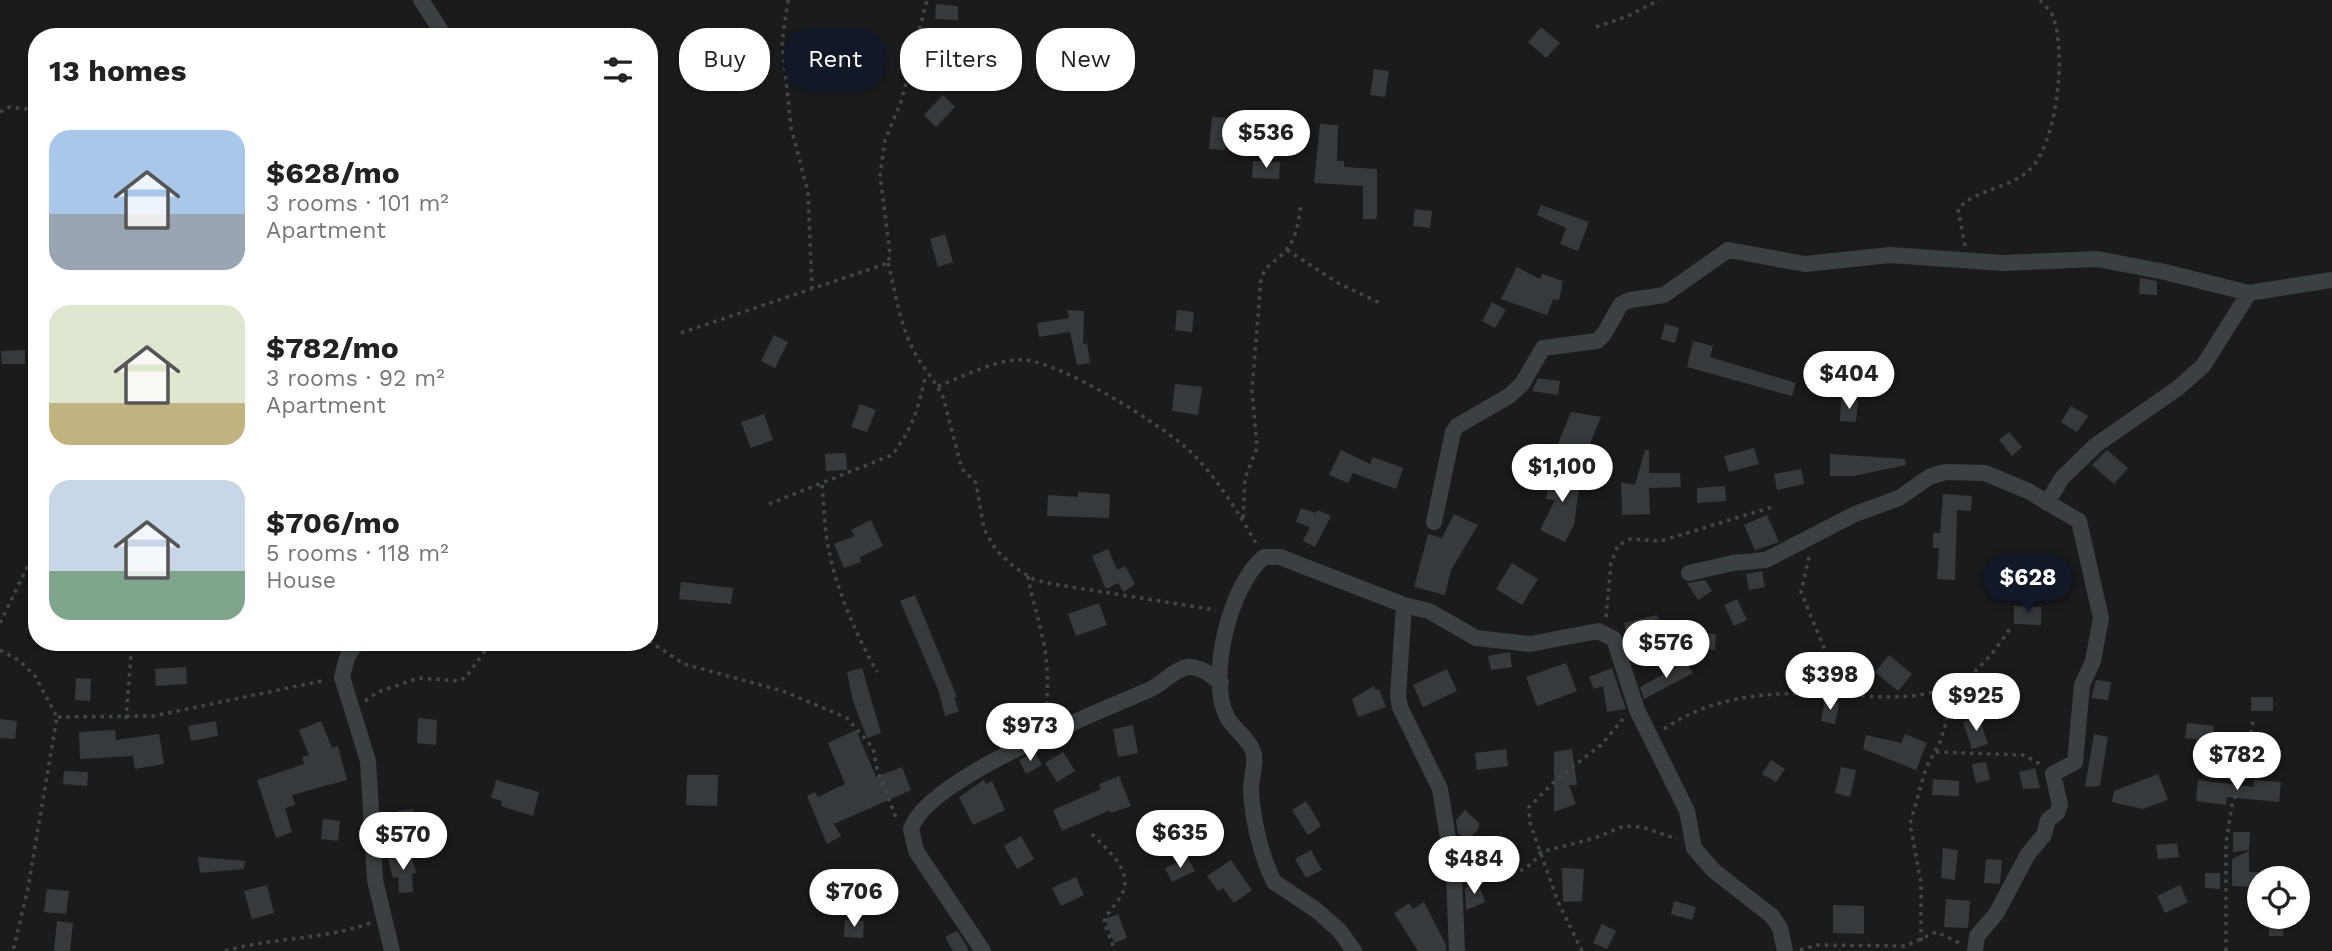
<!DOCTYPE html>
<html lang="en">
<head>
<meta charset="utf-8">
<style>
  :root { --surface:#fff; --page:#f6f6f6; --text:#222; --muted:#767676; --accent:#111827 }
  body { margin:0; font-family:"Work Sans",sans-serif; background:var(--page); color:var(--text); height:100vh; display:flex; flex-direction:column; font-size:26px; white-space:nowrap }
  * { box-sizing:border-box; margin:0 }
  p { font-size:23px; color:var(--muted) }
  .icon { flex:none; width:38px; height:38px; fill:none; stroke:currentColor; stroke-width:2; stroke-linecap:round; stroke-linejoin:round }
  .map { position:relative; flex:1; overflow:hidden }
  .side { position:absolute; left:28px; top:28px; width:630px; height:623px; display:flex; flex-direction:column; background:var(--surface); border-radius:28px; box-shadow:0 2px 5px #0004 }
  .side>* { flex:none }
  .hud { position:absolute; left:679px; top:28px; width:665px; height:63px; display:flex; gap:14px }
  .buttons { position:absolute; left:2247px; top:866px; display:grid; gap:14px }
  .buttons a { display:grid; place-items:center; width:63px; height:63px; border-radius:50%; background:var(--surface); box-shadow:0 2px 5px #0004; font-size:35px }
  .price { position:absolute; translate:-50% -60px; padding:0 16px; border-radius:24px; background:#fff; color:#222; font-size:23px; line-height:46px; filter:drop-shadow(0 2px 4px #0008) }
  .price::after { content:''; position:absolute; left:50%; top:42px; width:21px; height:16px; margin-left:-10px; background:inherit; clip-path:polygon(0 0,100% 0,50% 100%) }
  .price.current { background:var(--accent); color:#fff }
  ul { padding:0; list-style:none }
  li { display:flex; align-items:center; gap:21px; height:175px; padding:0 21px }
  li span { display:grid; place-items:center; flex:none; width:196px; height:140px; border-radius:21px; color:#555 }
  li>.icon { margin-inline-start:auto }
  span .icon { width:84px; height:84px; fill:#fffc; stroke-width:1 }
  li b { font-size:30px }
  h2 { display:flex; justify-content:space-between; align-items:center; height:84px; padding:0 21px; font-size:30px }
  .chip { padding:0 24px; border-radius:28px; background:var(--surface); box-shadow:0 2px 5px #0004; font-size:24px; line-height:63px }
  .chip.current { background:var(--accent); color:#fff }
  .map>svg:first-child { display:block }
</style>
</head>
<body>
<div class="map">
<svg width="2332" height="951" viewBox="0 0 2332 951">
  <rect width="100%" height="100%" fill="#1a1b1d"/>
  <path fill="#373a3c" d="M936,4l22,2v14l-23,-1z
    M1541,27l19,16 -14,15 -18,-16z
    M1374,69l15,2 -4,26 -15,-2z
    M943,95l12,12 -19,20 -12,-12z
    M1212,117l16,1 -3,32 -16,-1z
    M1320,124l18,1 -1,36h7v6l33,2v48l-2,2h-12v-33l-49,-3z
    M1253,161l27,1 -1,17 -27,-1z
    M1541,205l48,17 -11,29 -18,-7 6,-16 -29,-13z
    M1415,209l17,2 -2,17 -17,-2z
    M945,234l8,28 -15,5 -8,-28z
    M1517,267l23,12 2,-5 21,7 -4,19 -6,-1 -6,16 -46,-16z
    M2140,278l17,3v14l-18,-1z
    M1492,302l14,8 -11,18 -13,-7z
    M1067,310l17,1 -1,33 4,-1 3,20 -13,2 -7,-33 -31,5 -2,-14 32,-5z
    M1177,310l17,2 -2,20 -17,-2z
    M1665,324l14,4 -4,15 -14,-4z
    M774,335l14,7 -13,26 -14,-7z
    M1693,341l20,5 -3,11 86,26 -4,13 -105,-29z
    M25,350v14h-23l-1,-13z
    M1538,378l22,3 -2,14 -26,-4z
    M1175,384l27,3 -4,28 -26,-4z
    M1841,400l17,1 -2,21 -16,-1z
    M860,404l16,6 -9,22 -16,-5z
    M2071,406l17,10 -11,16 -16,-10z
    M1571,412l30,5 -16,38 -27,-11z
    M764,414l9,26 -22,8 -10,-26z
    M2009,432l13,15 -10,9 -13,-16z
    M1754,448l5,16 -30,8 -5,-16z
    M1341,450l29,14 3,-7 30,11 -7,21 -43,-16 -5,10 -19,-8z
    M1645,450h4v23h31l1,14 -32,1 1,26 -28,1 -1,-33 14,3z
    M2107,450l21,18 -14,16 -22,-19z
    M846,453l1,17 -21,1 -1,-17z
    M1830,454l75,5 1,6 -53,11h-23z
    M1551,468l27,6 -2,5 4,1 -6,45 -9,17 -25,-12 15,-30 -9,-1z
    M1801,469l3,15 -27,6 -3,-16z
    M1725,486l1,15 -29,2v-15z
    M1078,492l32,2 -1,24 -62,-2 1,-21 30,2z
    M1943,494l29,2 -1,15 -14,-1 -2,70 -18,-1 2,-31h-6v-15h7z
    M1301,508l15,5 2,-3 13,6 -16,31 -12,-6 7,-14 -14,-5z
    M1454,514l24,11 -27,45 -6,25 -31,-8 14,-53 14,4z
    M1767,515l12,27 -24,8 -11,-25z
    M871,520l12,26 -23,11 1,5 -17,6 -10,-24 21,-8 -4,-6z
    M1108,549l9,21 8,-4 10,18 -11,8 -6,-9 -12,6 -14,-33z
    M1512,563l26,16 -16,26 -26,-16z
    M1762,571l3,16 -16,3 -3,-16z
    M1705,580l7,11 -14,9 -11,-17z
    M681,582l52,6 -2,16 -52,-5z
    M915,595l42,102h-3l5,14 -14,5 -6,-24 -39,-91z
    M1737,599l10,21 -13,6 -10,-21z
    M1099,603l8,22 -31,11 -8,-22z
    M2014,606l27,1v18l-27,-1z
    M1657,615l5,17 -34,10 -4,-19z
    M1692,633l24,1 -1,16 -23,-1z
    M1510,652l2,15 -21,3 -3,-14z
    M1889,655l23,19 -14,17 -23,-19z
    M1686,662l7,11 -49,26 -4,-12z
    M1566,663l11,28 -40,15 -11,-29z
    M186,667l1,17 -31,2 -1,-17z
    M862,668l19,65 -14,5 -14,-37 -6,-29z
    M1612,668l14,41 -19,3 -4,-26 -9,3 -5,-12z
    M1447,669l10,22 -34,16 -10,-22z
    M76,678l15,1 -1,22 -15,-1z
    M2096,680l15,2 -3,18 -17,-2z
    M1374,686l2,4 3,-1 7,18 -28,10 -6,-18z
    M2251,697h22v14h-22z
    M1825,700l14,3 -4,21 -14,-3z
    M1979,717l9,27 -16,5 -9,-27z
    M418,718l19,2 -1,25 -19,-2z
    M0,719l17,2 -2,18 -15,-1z
    M216,721l2,15 -27,5 -3,-15z
    M321,721l11,27 6,-2 9,34 -55,15 3,10 -10,3 7,24 -16,6 -19,-58 47,-16 -2,-7 7,-2 -10,-25z
    M2187,723l27,3 -2,15 -27,-3z
    M1133,725l5,28 -20,4 -5,-28z
    M115,730l1,10 43,-6 5,30 -29,5 -2,-13 -53,3 -1,-27z
    M856,730l20,47 26,-10 9,23 -77,34 7,12 -14,8 -20,-48 8,-4 3,5 27,-13 -17,-41z
    M1905,734l22,9 -11,27 -53,-21 3,-14 35,8z
    M2094,734l14,3 -8,49 -15,1z
    M1506,749l2,17 -31,4 -2,-17z
    M1572,749l5,36h-8l7,19 -22,8v-60z
    M1035,752l7,13 -16,9 -7,-14z
    M1063,752l12,19 -18,11 -12,-19z
    M1771,760l14,9 -9,13 -14,-8z
    M1986,762l4,18 -14,3 -4,-19z
    M1841,767l15,3 -6,27 -15,-4z
    M2035,768l5,20 -17,1 -4,-17z
    M64,771l24,1 -1,14 -24,-2z
    M2158,774l10,26 -25,9 -31,-7 2,-11z
    M687,775h31l-1,31 -31,-1z
    M1119,776l12,30 -20,7 -1,-3 -48,21 -9,-21 48,-21 -2,-5z
    M1933,779l26,2v15l-27,-1z
    M496,780l43,12 -6,24 -32,-10 1,-5 -11,-3z
    M984,780l2,4 6,-3 13,29 -32,15 -14,-28z
    M2198,780l56,7v-7l27,2 -2,20 -52,-5 -1,8 -30,-4z
    M1306,801l15,25 -13,9 -16,-25z
    M413,809l3,20 -16,2 -2,-20z
    M1465,810l14,13v5l-10,11 -11,-5 -2,-14z
    M323,819l17,2 -2,20 -17,-2z
    M2233,832h17l-1,18 -16,2z
    M1021,836l13,23 -17,10 -13,-23z
    M2177,843l2,14 -21,2 -2,-14z
    M1943,848l15,2 -3,30 -14,-2z
    M1311,850l11,20 -16,8 -11,-19z
    M2249,851v21h10v15l-27,-1v-27z
    M411,854l5,19 -4,1 1,18 -14,1 -1,-16 -5,1 -5,-19z
    M198,857l47,4 -1,8 -44,4z
    M1188,858l7,13 -23,11 -7,-14z
    M1986,859l16,1 -2,24 -16,-1z
    M1231,860l21,30 -18,13 -11,-15 -5,3 -11,-15z
    M1562,868l22,1 -2,32 -19,1z
    M2205,873h15v16l-15,-1z
    M1076,877l8,18 -23,11 -9,-18z
    M1478,883l7,19 -19,8 -1,-22z
    M267,885l7,28 -22,6 -8,-28z
    M2180,885l8,17 -23,11 -8,-17z
    M47,889l22,2 -3,23 -22,-2z
    M1946,899l24,2 -2,27 -24,-1z
    M1674,901l22,6 -4,13 -21,-6z
    M1424,902l22,43v6h-28l-24,-38 15,-10 4,6z
    M1833,905l31,1v28l-31,-1z
    M1118,914l9,24 -13,5 -9,-24z
    M2269,917h15l-1,19h-14z
    M845,920l19,1 -1,17 -19,-1z
    M57,921l16,2 -3,28h-16z
    M1602,924l14,7 -9,18 -14,-6z
    M957,931l8,12 4,8h-16l-8,-14z"/>
  <g fill="none" stroke-linecap="round" stroke-linejoin="round">
    <path stroke="#414749" stroke-width="3.5" stroke-dasharray="3.5 5" stroke-linecap="butt" d="M788,0l-6,42 9,85 17,65 4,96
      M1596,27l32,-11 31,-16
      M0,112l10,-5 27,3
      M1965,246l-7,-37c18,-20 50,-20 70,-38 29,-24 39,-119 25,-154 -2,-6 -9,-12 -13,-17
      M1287,250l51,33 42,20
      M888,263c7,27 11,57 23,82 8,19 23,33 32,52l19,72 14,14 8,46 12,21 17,16 20,13 14,4 169,27
      M681,333l207,-70 2,-9 -10,-79 5,-35 16,-38 26,-102
      M938,386c25,-9 59,-28 87,-26 39,4 128,60 159,86 27,22 56,69 73,99
      M822,485c2,18 2,37 5,55 7,44 28,93 50,132
      M769,504l123,-49c21,-26 27,-50 34,-81
      M1243,518l2,-40 12,-30 -5,-58 9,-111c5,-16 17,-18 26,-30 10,-13 12,-30 14,-45
      M1809,557l-8,35 24,58 5,44
      M1028,576c3,21 10,39 14,60 7,26 6,56 4,83
      M1606,617l5,-54 7,-18 13,-6 30,2 111,-34
      M0,623l37,-76
      M649,641l35,23 99,27 64,27 26,30 4,21 20,51
      M0,650l20,11 15,15 22,41 -29,171 -15,63
      M365,701l13,-9 41,-14 40,3 7,-4 19,-26 37,-9
      M58,717l96,-1 172,-36
      M126,719l6,-77
      M1664,729c53,-37 119,-38 181,-34 38,2 75,6 111,-11 22,-10 42,-37 55,-57
      M1936,752l87,3 17,9
      M1092,834c14,15 42,36 30,60 -5,10 -14,17 -18,27l11,30
      M1470,880c29,-6 54,-1 71,-28l54,-14 29,-12 18,1 35,12
      M1921,941v-58l-11,-59 16,-56 14,-26 18,-58
      M1800,950l17,-5 88,1 31,-14 24,11
      M225,951c48,-14 99,-11 145,-28
      M1582,951l-24,-49 -28,-79 -1,-16 29,-29 43,-33 22,-26
      M2226,951v-108l6,-38 14,-38 7,-46"/>
    <path stroke="#3b4042" stroke-width="16" d="M421,0l24,37
      M2047,503l15,-25 34,-33 82,-57 25,-22 46,-73 83,-13
      M1434,522l19,-90 4,-6 52,-30 13,-12 21,-36 54,-7 7,-7 17,-30 9,-4 34,-5 64,-45 77,14 85,-9 113,8 94,-4 68,13 84,21
      M1689,573l44,-10 33,-3 89,-46 44,-16 30,-21 16,-5 40,1 43,18 51,30 22,97 -8,43 -11,24 -7,77 -22,12 7,31 -3,8 -9,7 -4,15 -16,19 -32,60 -19,22 -2,15
      M1404,605l-6,91 2,11 40,82 14,86 3,76
      M356,642l-9,16 -5,19 26,84 7,119 17,71
      M983,951l-67,-100 -5,-22c16,-51 190,-118 240,-140 13,-6 23,-20 37,-22 12,-1 23,8 33,16
      M1354,951l-15,-21 -23,-20 -42,-28c-13,-26 -22,-64 -23,-93 0,-12 6,-27 2,-38 -5,-14 -19,-21 -26,-34 -20,-39 3,-133 37,-160h16l124,48 25,6 47,27 54,6 68,-13 16,8 23,71 50,101 7,37 20,23 58,45 8,12 5,23"/>
  </g>
</svg>
<div class="buttons">
<a><svg class="icon" aria-label="locate" viewBox="0 0 24 24"><circle cx="12" cy="12" r="6"/><path d="M12 2v4M12 18v4M2 12h4M18 12h4"/></svg></a>
</div>
<b class="price" style="left:1266px;top:170px">$536</b>
<b class="price" style="left:1849px;top:411px">$404</b>
<b class="price" style="left:1562px;top:504px">$1,100</b>
<b class="price current" style="left:2028px;top:615px">$628</b>
<b class="price" style="left:1666px;top:680px">$576</b>
<b class="price" style="left:1830px;top:712px">$398</b>
<b class="price" style="left:1976px;top:733px">$925</b>
<b class="price" style="left:1030px;top:763px">$973</b>
<b class="price" style="left:2237px;top:792px">$782</b>
<b class="price" style="left:1180px;top:870px">$635</b>
<b class="price" style="left:403px;top:872px">$570</b>
<b class="price" style="left:1474px;top:896px">$484</b>
<b class="price" style="left:854px;top:929px">$706</b>
<div class="hud">
<a class="chip">Buy</a>
<a class="chip current">Rent</a>
<a class="chip">Filters</a>
<a class="chip">New</a>
</div>
<section class="side">
<h2>13 homes<svg class="icon" aria-label="filters" viewBox="0 0 24 24"><path d="M4 7h16M4 17h16"/><circle cx="9" cy="7" r="2"/><circle cx="15" cy="17" r="2"/></svg></h2>
<ul>
<li><span style="background:linear-gradient(#a9c7e8 60%,#9aa5b1 0)"><svg class="icon" aria-label="home" viewBox="0 0 24 24"><path d="M3 11l9-7 9 7M6 9v11h12V9"/></svg></span><div><b>$628/mo</b><p>3 rooms · 101 m²</p><p>Apartment</p></div></li>
<li><span style="background:linear-gradient(#dfe7d0 70%,#c2b280 0)"><svg class="icon" aria-label="home" viewBox="0 0 24 24"><path d="M3 11l9-7 9 7M6 9v11h12V9"/></svg></span><div><b>$782/mo</b><p>3 rooms · 92 m²</p><p>Apartment</p></div></li>
<li><span style="background:linear-gradient(#c9d6e8 65%,#7fa58c 0)"><svg class="icon" aria-label="home" viewBox="0 0 24 24"><path d="M3 11l9-7 9 7M6 9v11h12V9"/></svg></span><div><b>$706/mo</b><p>5 rooms · 118 m²</p><p>House</p></div></li>
</ul>
</section>
</div>
</body>
</html>
